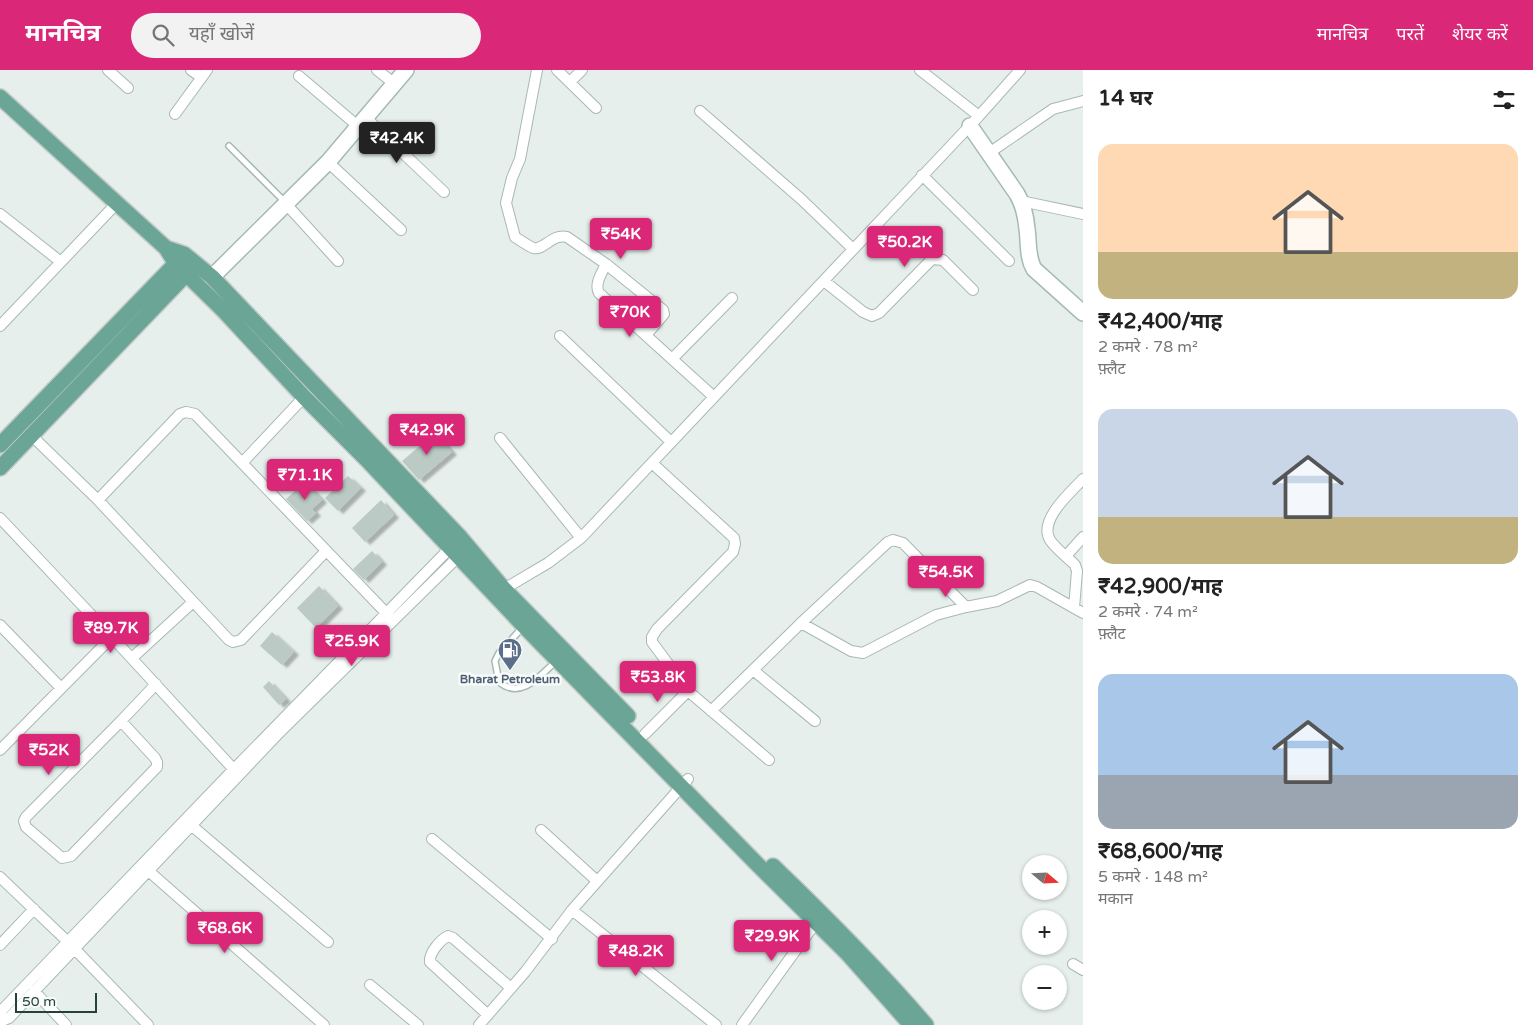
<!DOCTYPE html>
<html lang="hi">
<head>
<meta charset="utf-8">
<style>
  :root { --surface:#fff; --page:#f2f2f2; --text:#222; --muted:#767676; --accent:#db2777 }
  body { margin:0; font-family:"Varela Round","Noto Sans Devanagari",sans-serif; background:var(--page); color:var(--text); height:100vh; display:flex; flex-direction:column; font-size:19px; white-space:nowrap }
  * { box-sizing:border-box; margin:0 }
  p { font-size:16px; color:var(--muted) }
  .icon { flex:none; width:28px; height:28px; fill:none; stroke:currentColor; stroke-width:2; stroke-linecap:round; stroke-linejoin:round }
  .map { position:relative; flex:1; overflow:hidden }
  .details { display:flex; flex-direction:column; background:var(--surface); width:450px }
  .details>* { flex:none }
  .needle { width:32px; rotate:109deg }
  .controls { position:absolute; left:1022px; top:785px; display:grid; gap:10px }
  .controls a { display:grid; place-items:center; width:45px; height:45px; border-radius:50%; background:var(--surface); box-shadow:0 1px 4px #0004; font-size:25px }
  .scale { position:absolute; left:15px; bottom:12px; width:82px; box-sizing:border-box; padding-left:5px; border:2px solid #24423a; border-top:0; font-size:14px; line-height:18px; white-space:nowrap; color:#24423a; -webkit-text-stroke:4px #f7fbf9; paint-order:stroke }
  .price { position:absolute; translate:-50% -42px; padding:0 11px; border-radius:5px; background:var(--accent); color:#fff; font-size:16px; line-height:32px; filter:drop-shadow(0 1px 2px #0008) }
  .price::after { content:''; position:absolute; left:50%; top:30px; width:15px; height:11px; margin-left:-8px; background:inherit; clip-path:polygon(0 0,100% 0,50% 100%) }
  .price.on { background:#222; color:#fff }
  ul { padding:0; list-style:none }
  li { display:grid; align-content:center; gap:10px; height:265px; padding:0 15px }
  li span { display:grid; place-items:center; height:155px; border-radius:15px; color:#555 }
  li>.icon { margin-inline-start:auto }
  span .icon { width:90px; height:90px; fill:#fffc; stroke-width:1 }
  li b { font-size:21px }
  h2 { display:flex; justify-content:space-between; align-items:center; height:60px; padding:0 15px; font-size:21px }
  header { display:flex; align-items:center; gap:30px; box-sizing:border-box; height:70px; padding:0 25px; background:var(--accent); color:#fff }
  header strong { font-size:24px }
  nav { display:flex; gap:28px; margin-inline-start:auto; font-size:18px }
  .search { width:350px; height:45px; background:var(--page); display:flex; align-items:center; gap:12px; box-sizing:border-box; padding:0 18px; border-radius:28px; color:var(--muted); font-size:19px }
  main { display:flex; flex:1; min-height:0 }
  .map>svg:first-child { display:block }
</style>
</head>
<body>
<header>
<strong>मानचित्र</strong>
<div class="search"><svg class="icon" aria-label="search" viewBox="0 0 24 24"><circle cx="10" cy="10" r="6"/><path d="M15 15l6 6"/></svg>यहाँ खोजें</div>
<nav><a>मानचित्र</a><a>परतें</a><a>शेयर करें</a></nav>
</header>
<main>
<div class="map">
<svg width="1083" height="955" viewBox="0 0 1083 955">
  <defs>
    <filter id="shadow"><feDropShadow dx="5" dy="3" stdDeviation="1" flood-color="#0004"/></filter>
  </defs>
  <rect width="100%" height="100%" fill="#e6efeb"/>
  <path fill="#bbcac4" filter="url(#shadow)" d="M435,363l17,19 -33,28 -17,-19z
    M348,406l13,12 -23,23 -13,-13z
    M305,412l17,18 -10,9 4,4 -9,8 -21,-22z
    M381,430l13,15 -29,27 -13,-14z
    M372,481l10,11 -18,18 -11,-11z
    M319,516l19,20 -22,22 -19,-20z
    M272,562l22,20 -12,13 -22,-19z
    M269,611l17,18 -7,6 -16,-18z"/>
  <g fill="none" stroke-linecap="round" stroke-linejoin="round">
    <defs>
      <path id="lane" d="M229,76l56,56
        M522,558l-23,25 -4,8 4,21c22,18 41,-6 57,-21"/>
      <path id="street" d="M108,0l20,18
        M191,0l10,7
        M377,0l18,14
        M537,0l-17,89 -8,19 -6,25 9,34c6,4 12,8 18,11 11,3 19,-15 34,-11l39,27 57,46 1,4 -18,21
        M557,0l39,38
        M920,0l59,46
        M299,6l60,51
        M570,12l12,-12
        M700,41l101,88 52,50
        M175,44l32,-44
        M366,48l78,74
        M989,83l64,-44 30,-8
        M328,92l73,68
        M922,105l87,86
        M1021,131l62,13
        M287,135l51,56
        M0,144l61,48
        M606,194c-4,9 -12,20 -7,29l115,104
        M824,211l39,31 9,4 7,-3 53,-54 11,1 30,30
        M0,256l117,-123
        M560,266l111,106
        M672,289l60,-61
        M32,366l66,64 131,140 4,2 8,-2 85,-89
        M500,368l81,100
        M243,392l61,-65
        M652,393l82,75 1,6 -2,8 -76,77 -5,8v5l36,49 81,69
        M98,430l82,-86 6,-2 9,2 195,203
        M0,448l112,119 126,137
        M1066,486l17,-19
        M504,519l44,-26 33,-25 398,-422 41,-46
        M1074,538l3,-37 -2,-6c-8,-8 -19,-16 -25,-25 -12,-20 21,-48 33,-61
        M801,553l50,28 12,2 73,-38 30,-8 31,-6 33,-16 7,2 46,26
        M0,555l61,63
        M132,588l61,-56
        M753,600l62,51
        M711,641l90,-88 87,-81 5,-2 10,3 63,64
        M121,651l34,37 2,4v5l-86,89 -9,2 -36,-31 -2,-6 2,-4 95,-96 35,-37
        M645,664l43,-43
        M0,680l112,-113
        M191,755l137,117
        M541,760l56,51
        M432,769l120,100
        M144,797l180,158
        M0,807l67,64 81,84
        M572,840l144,115
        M0,875l34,-36
        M1073,894l10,6
        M370,915l48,40
        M34,921l32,34
        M488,945l-58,-53c-1,-9 10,-22 18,-26l5,2 58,50
        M0,946l2,-6 232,-241 217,-222
        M0,952l9,-4 268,-283 182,-179
        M479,955l46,-53 47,-62 116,-131
        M742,955l77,-107"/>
      <path id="secondary" d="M970,56l47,68c6,10 9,23 10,35 2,14 0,28 7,40l49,44
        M212,207l116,-115 78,-92"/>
      <path id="primary" d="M0,27l166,151 10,16 48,47 80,86 66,66 154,163 234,239 90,89 63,71
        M166,178l18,6 28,23 248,260 44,52 124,127
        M0,375l183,-189
        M0,398l194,-202
        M773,796c53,51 105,103 153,159"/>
    </defs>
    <use href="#lane" stroke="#a8b8b2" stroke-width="8"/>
    <use href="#street" stroke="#a8b8b2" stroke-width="12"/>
    <use href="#secondary" stroke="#a4bbb3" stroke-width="18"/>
    <use href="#primary" stroke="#c2cac8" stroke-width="18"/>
    <use href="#lane" stroke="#fff" stroke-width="5"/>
    <use href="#street" stroke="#fff" stroke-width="10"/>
    <use href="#secondary" stroke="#fff" stroke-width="15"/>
    <use href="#primary" stroke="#6aa596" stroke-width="15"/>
  </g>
  <defs>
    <symbol id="fuel-pin" viewBox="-11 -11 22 30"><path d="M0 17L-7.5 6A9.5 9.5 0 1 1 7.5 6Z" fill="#5c6f8a" stroke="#f7fbf9"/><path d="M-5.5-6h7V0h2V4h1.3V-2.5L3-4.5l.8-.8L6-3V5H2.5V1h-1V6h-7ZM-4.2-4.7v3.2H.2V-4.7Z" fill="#fff"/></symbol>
  </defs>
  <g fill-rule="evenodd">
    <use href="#fuel-pin" x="496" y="566" width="28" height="38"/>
  </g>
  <g text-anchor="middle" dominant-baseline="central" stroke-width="5" stroke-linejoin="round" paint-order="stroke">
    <g font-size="12" font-weight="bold" fill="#4e5e75" stroke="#f7fbf9">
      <text x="510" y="609">Bharat Petroleum</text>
    </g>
  </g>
</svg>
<div class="controls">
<a><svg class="needle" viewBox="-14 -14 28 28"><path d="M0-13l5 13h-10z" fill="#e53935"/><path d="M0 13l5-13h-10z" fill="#767676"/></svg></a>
<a>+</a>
<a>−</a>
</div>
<div class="scale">50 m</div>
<b class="price on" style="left:397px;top:94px">₹42.4K</b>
<b class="price" style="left:621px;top:190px">₹54K</b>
<b class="price" style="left:905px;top:198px">₹50.2K</b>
<b class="price" style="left:630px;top:268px">₹70K</b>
<b class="price" style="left:427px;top:386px">₹42.9K</b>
<b class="price" style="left:305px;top:431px">₹71.1K</b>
<b class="price" style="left:946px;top:528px">₹54.5K</b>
<b class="price" style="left:111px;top:584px">₹89.7K</b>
<b class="price" style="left:352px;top:597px">₹25.9K</b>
<b class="price" style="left:658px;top:633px">₹53.8K</b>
<b class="price" style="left:49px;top:706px">₹52K</b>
<b class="price" style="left:225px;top:884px">₹68.6K</b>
<b class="price" style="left:772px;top:892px">₹29.9K</b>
<b class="price" style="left:636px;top:907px">₹48.2K</b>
</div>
<section class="details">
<h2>14 घर<svg class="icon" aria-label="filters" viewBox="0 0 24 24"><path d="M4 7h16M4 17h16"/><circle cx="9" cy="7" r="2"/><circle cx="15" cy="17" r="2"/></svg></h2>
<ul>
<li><span style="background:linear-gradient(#ffd9b3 70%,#c2b280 0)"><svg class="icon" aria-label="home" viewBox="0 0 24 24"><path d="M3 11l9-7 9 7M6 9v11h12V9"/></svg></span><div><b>₹42,400/माह</b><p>2 कमरे · 78 m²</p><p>फ़्लैट</p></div></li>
<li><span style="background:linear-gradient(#c9d6e8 70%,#c2b280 0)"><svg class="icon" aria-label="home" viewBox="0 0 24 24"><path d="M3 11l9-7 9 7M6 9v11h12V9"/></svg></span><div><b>₹42,900/माह</b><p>2 कमरे · 74 m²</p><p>फ़्लैट</p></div></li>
<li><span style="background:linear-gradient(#a9c7e8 65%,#9aa5b1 0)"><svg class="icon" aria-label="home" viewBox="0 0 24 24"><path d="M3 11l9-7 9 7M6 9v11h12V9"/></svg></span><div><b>₹68,600/माह</b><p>5 कमरे · 148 m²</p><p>मकान</p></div></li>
</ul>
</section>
</main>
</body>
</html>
